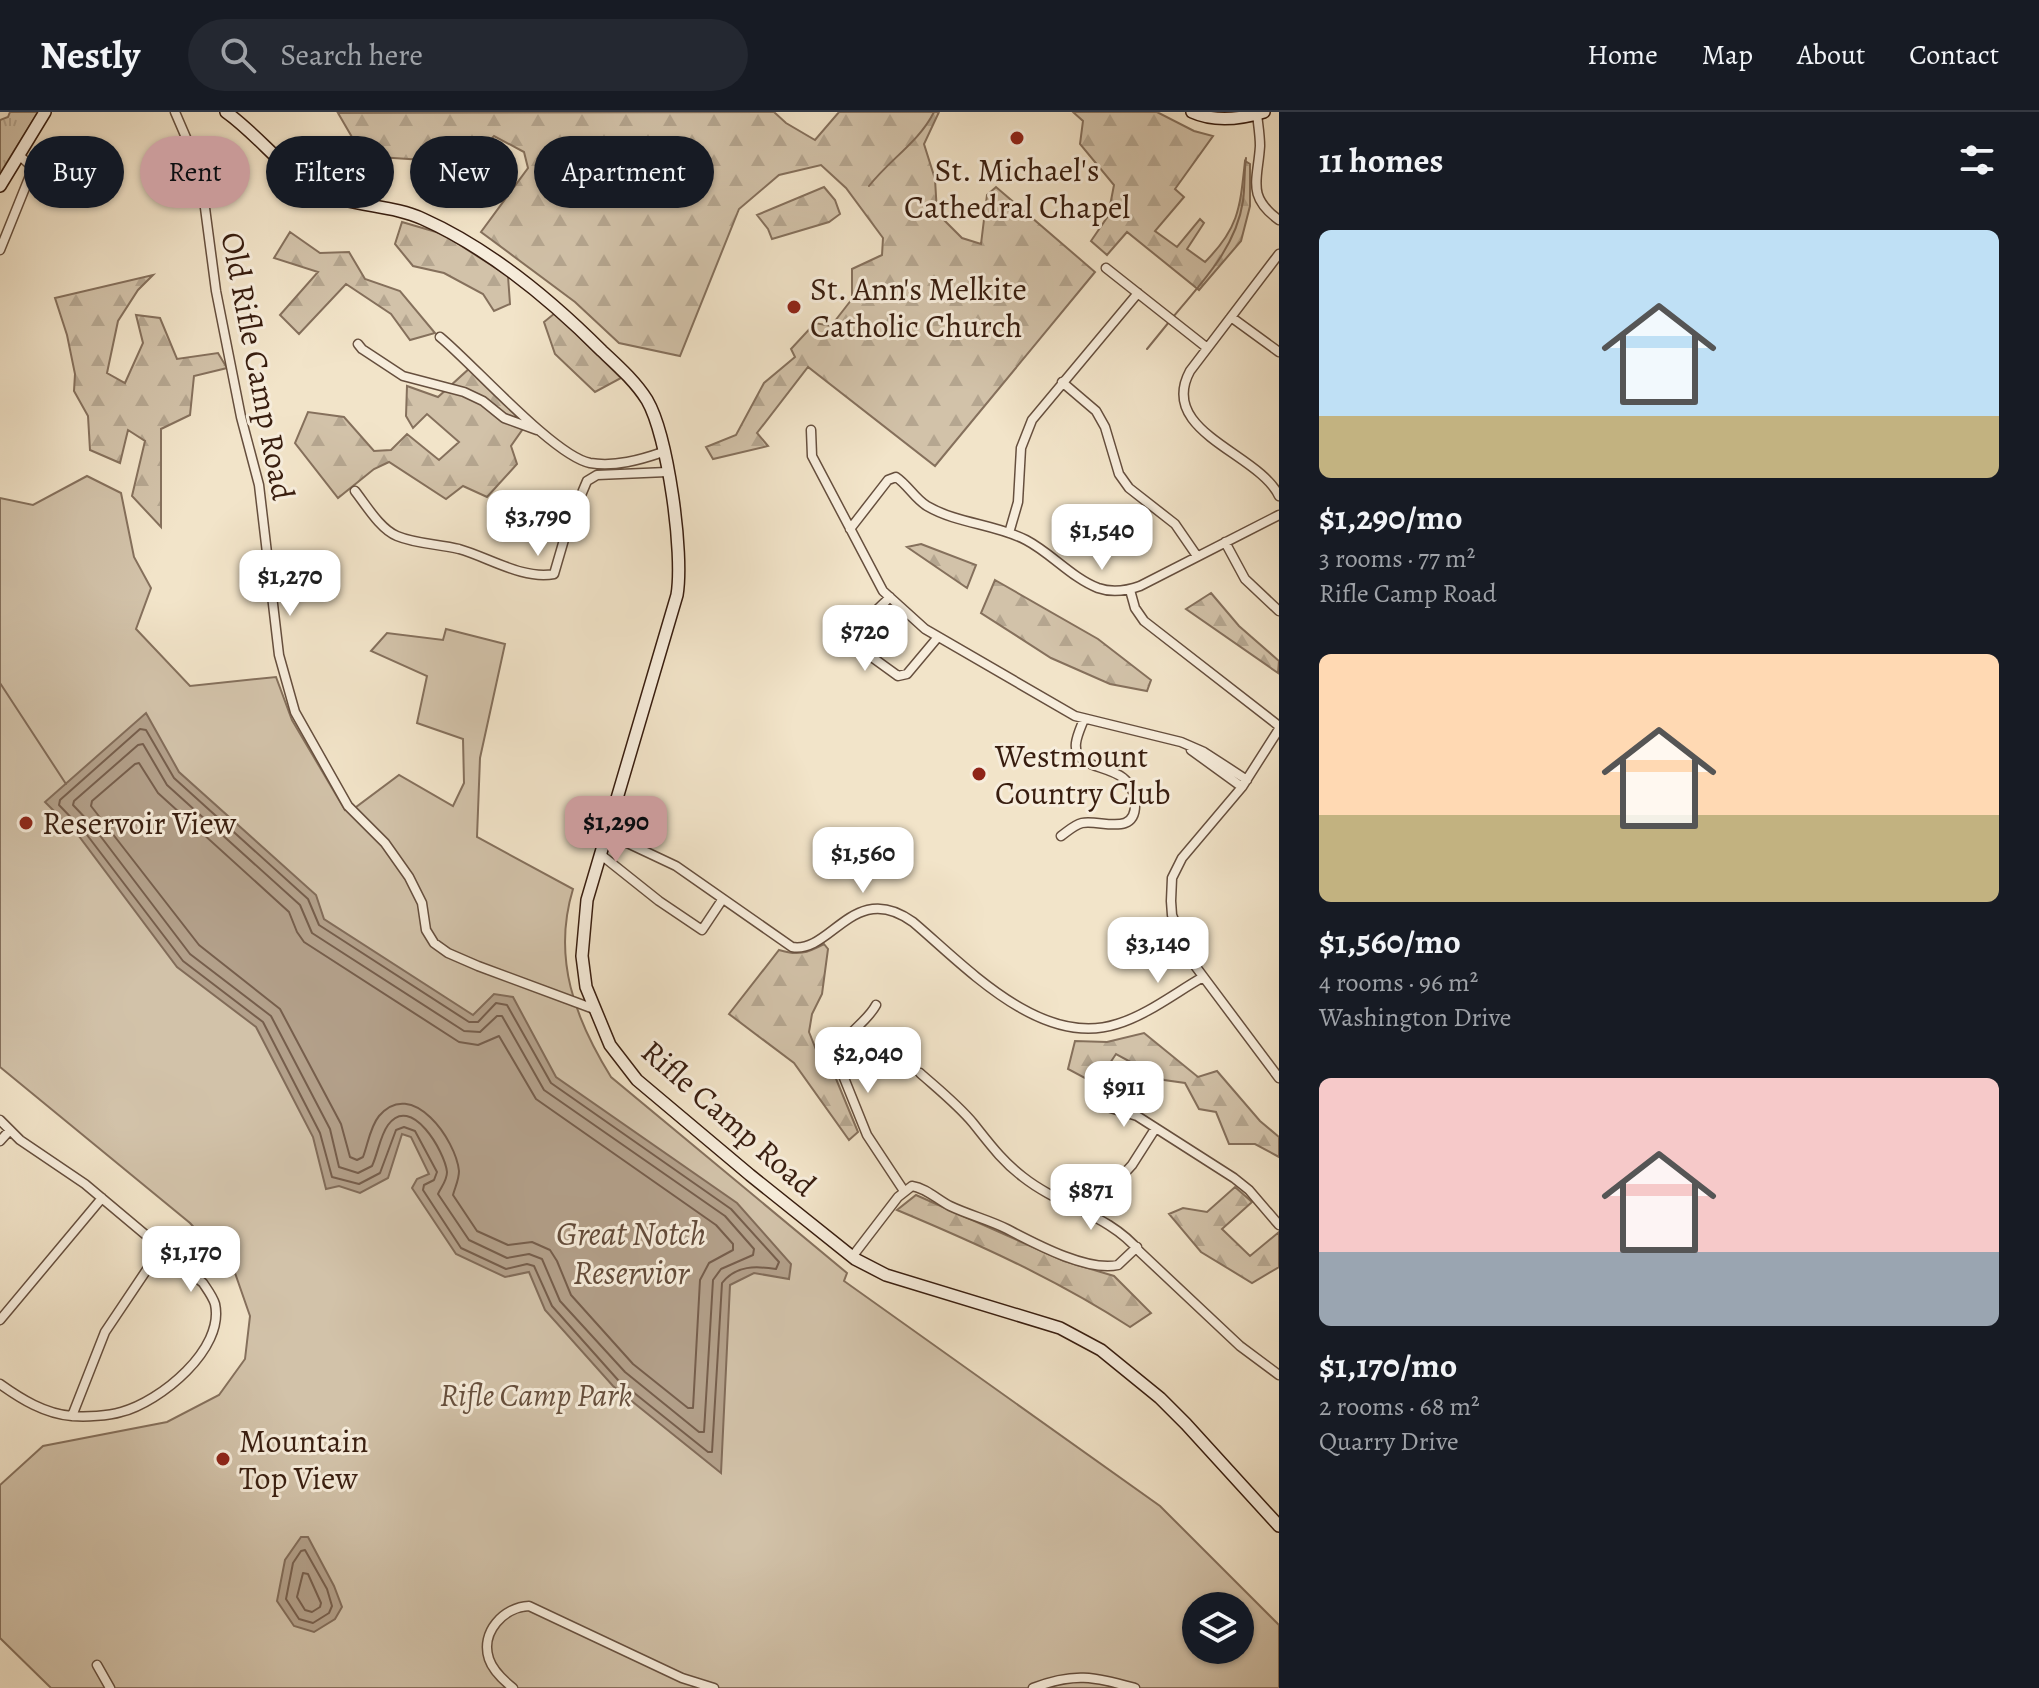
<!DOCTYPE html>
<html lang="en">
<head>
<meta charset="utf-8">
<style>
  :root { --surface:#171b24; --page:#242831; --text:#f1f3f6; --muted:#9ea1a6; --line:#363941; --accent:#c59692 }
  body { margin:0; font-family:Alegreya,serif; background:var(--page); color:var(--text); height:100vh; display:flex; flex-direction:column; font-size:30px; white-space:nowrap }
  * { box-sizing:border-box; margin:0 }
  p { font-size:26px; color:var(--muted) }
  .icon { flex:none; width:44px; height:44px; fill:none; stroke:currentColor; stroke-width:2; stroke-linecap:round; stroke-linejoin:round }
  .map { position:relative; flex:1; overflow:hidden }
  .side { display:flex; flex-direction:column; background:var(--surface); width:760px }
  .side>* { flex:none }
  .banner { position:absolute; left:24px; top:24px; width:760px; height:72px; display:flex; gap:16px }
  .tools { position:absolute; left:1182px; top:1480px; display:grid; gap:16px }
  .tools a { display:grid; place-items:center; width:72px; height:72px; border-radius:50%; background:var(--surface); box-shadow:0 2px 6px #0004; font-size:40px }
  .price { position:absolute; translate:-50% -68px; padding:0 18px; border-radius:16px; background:#fff; color:#222; font-size:26px; line-height:52px; filter:drop-shadow(0 2px 4px #0008) }
  .price::after { content:''; position:absolute; left:50%; top:48px; width:24px; height:18px; margin-left:-12px; background:inherit; clip-path:polygon(0 0,100% 0,50% 100%) }
  .price.on { background:var(--accent); color:#111 }
  ul { padding:0; list-style:none }
  li { display:grid; align-content:center; gap:16px; height:424px; padding:0 40px }
  li span { display:grid; place-items:center; height:248px; border-radius:12px; color:#555 }
  li>.icon { margin-inline-start:auto }
  span .icon { width:144px; height:144px; fill:#fffc; stroke-width:1 }
  li b { font-size:34px }
  h2 { display:flex; justify-content:space-between; align-items:center; height:96px; padding:0 40px; font-size:34px }
  .chip { padding:0 28px; border-radius:36px; background:var(--surface); box-shadow:0 2px 6px #0004; font-size:28px; line-height:72px }
  .chip.on { background:var(--accent); color:#111 }
  header { display:flex; align-items:center; gap:48px; box-sizing:border-box; height:112px; padding:0 40px; background:var(--surface); border-bottom:2px solid var(--line) }
  header strong { font-size:38px }
  nav { display:flex; gap:44px; margin-inline-start:auto; font-size:28px }
  .search { width:560px; height:72px; background:var(--page); display:flex; align-items:center; gap:20px; box-sizing:border-box; padding:0 28px; border-radius:44px; color:var(--muted); font-size:30px }
  main { display:flex; flex:1; min-height:0 }
  .map>svg:first-child { display:block }
</style>
</head>
<body>
<header>
<strong>Nestly</strong>
<div class="search"><svg class="icon" aria-label="search" viewBox="0 0 24 24"><circle cx="10" cy="10" r="6"/><path d="M15 15l6 6"/></svg>Search here</div>
<nav><a>Home</a><a>Map</a><a>About</a><a>Contact</a></nav>
</header>
<main>
<div class="map">
<svg width="1279" height="1576" viewBox="0 0 1279 1576">
  <defs>
    <pattern id="grass-tufts" width="24" height="20" patternUnits="userSpaceOnUse" patternTransform="scale(2)"><rect width="24" height="20" fill="#d2c2a9"/><path d="M3 7l-1-3M5 7V3M7 7l1-3M15 17l-1-3M17 17v-4M19 17l1-3" fill="none" stroke="#b5a690"/></pattern>
    <pattern id="forest-firs" width="22" height="20" patternUnits="userSpaceOnUse" patternTransform="scale(2)"><rect width="22" height="20" fill="#d2c2a9"/><path d="M5 1l3.5 6h-7zM16 11l3.5 6h-7z" fill="#b5a690"/></pattern>
  </defs>
  <rect width="100%" height="100%" fill="#f2e4c9"/>
  <filter id="stains"><feTurbulence type="fractalNoise" baseFrequency=".0025" numOctaves="4"/><feColorMatrix values="0 0 0 0 .2 0 0 0 0 .09 0 0 0 0 .02 0 0 0 .5 -.17"/></filter>
  <radialGradient id="worn" r=".72"><stop offset=".6" stop-color="#630" stop-opacity="0"/><stop offset="1" stop-color="#630" stop-opacity=".3"/></radialGradient>
  <path fill="url(#grass-tufts)" stroke="#85705c" stroke-width="2" d="M10,0h28l-38,62v-54l8,-3z"/>
  <path fill="url(#forest-firs)" stroke="#85705c" stroke-width="2" d="M774,0l12,11 29,17 24,-28h100l-15,32 11,35 2,34 25,25 19,6 6,-49 9,-8 99,85 -160,194 -127,-99 -51,66 11,13 -55,13 -7,-12 30,-12 28,-52 31,-26 -4,-8 24,-26 16,3 21,-27v-30l30,-14 1,-17 -37,-50 -25,-23 -42,10 -40,34 -59,147 -61,-13 -44,-41 -94,-70 47,-64 -4,-16 -30,-16 -25,27 -106,-7 -25,-43z
    M1073,0h84l37,19 19,5 -38,53 9,8 -29,34 22,16 23,-28 4,4 -17,26 18,13c34,-34 35,-54 40,-101l5,3v42l-9,35 -42,49 -72,-58 -20,23 -16,-14 17,-25 6,-31 -34,-41 3,-23z
    M824,75l11,13 5,14 -11,8 -57,17 -4,-10 -11,-14z
    M402,110l41,12 65,42 2,28 -16,7 -11,-17 -39,-21 -31,-7 -18,-22z
    M290,120l30,21 29,-1 16,27 35,12 35,42 -25,7 -19,-26 -45,-30 -47,50 -19,-19 38,-43 -44,-14z
    M153,163l-15,15 -20,31 -11,52 18,10 18,-40 -7,-28 24,3 17,41 41,-6 9,15 -33,8 -4,39 -29,14v98l-29,-31 13,-55 -17,-11 -8,33 -30,-13 -2,-34 -14,-25 1,-17 -8,-39 -12,-37z
    M555,201l66,65 -26,14 -40,-38 -11,-32z
    M471,255l56,56 -16,23 6,18 -30,33 -24,-11 -17,13 -57,-37 -15,7 -36,29 -43,-55 13,-31 36,5 30,34 17,-1 16,-16 32,26 20,-18 -32,-28 -14,14 -7,-12 1,-30 31,11z
    M921,432l55,21 -9,23 -60,-41z
    M995,468l103,59 53,41 -4,11 -37,-7 -59,-26 -70,-45z
    M1211,481l28,33 40,35 -1,12 -92,-64z
    M824,832l4,5 -6,45 -10,20 -3,18 8,20 15,17 26,63 -9,8 -55,-77 -65,-49 50,-64c19,6 28,3 45,-6z
    M1144,921l54,44 19,-6 43,50 19,16v20l-24,-13h-26l-13,-32 -17,-3 -14,-26 -21,-3 -48,-26 -20,30 -28,-15 7,-28 32,1z
    M1235,1075l17,15 -30,27 28,27 29,-24v35l-27,16 -51,-31 -32,-38 14,-6 24,4z
    M916,1083l148,66 50,15 37,37 -21,14c-74,-48 -152,-83 -233,-117z"/>
  <path fill="#d2c2a9" stroke="#85705c" stroke-width="2" fill-rule="evenodd" d="M87,364l34,17 13,64 17,31 -15,41 54,57 86,-9 16,43 53,90 11,-3 43,-32 54,31 11,-23 -1,-44 -46,-16 10,-47 -56,-25 16,-18 56,7 3,-11 59,15 -25,114 -3,79 96,52c-21,69 2,130 38,188l236,196 -3,8 316,225 119,119v63h-1228l-51,-50v-153l43,-39 124,-24 52,-27 26,-36 5,-43 -15,-43 -45,-50 -190,-156v-569l33,7zM1196,1494h44v44h-44z"/>
  <path fill="#b3a08a" stroke="#826c59" stroke-width="2" d="M146,601l33,59 137,123 8,24 149,96 21,-21 19,3 43,80 181,126 54,61 -2,15 -35,-6 -24,12 -9,188 -108,-87 -68,-76 -16,-38 -24,5 -49,-23 -44,-66 5,-9 12,-5 -18,-37 -9,-3 -14,44 -28,15 -21,-7 -13,3 -13,-52 -57,-110 -79,-60 -99,-132 -33,-33z
    M301,1425h7l26,49 8,21 -7,12 -21,13 -20,-6 -17,-25 8,-41z"/>
  <g fill="none" stroke-linecap="round" stroke-linejoin="round">
    <path stroke="#765e4c" stroke-width="2" d="M140,617l6,1 28,48 134,121 11,26 150,97h9l18,-19 11,2 44,78 180,126 48,53 -3,7c-20,-3 -40,-4 -54,14l-10,169h-4l-90,-72 -66,-74 -18,-40 -7,-2 -21,5 -45,-21 -38,-58 1,-5 10,-5 3,-8 -22,-41 -11,-4 -8,3 -16,43 -21,11 -27,-7 -12,-44 -57,-111 -80,-61 -99,-130 -25,-26 1,-5z
      M143,632l24,41 133,120 12,28 152,98 16,1 17,-16h5l42,74 181,126 29,33 -1,6 -32,14 -8,11 -9,152h-5l-74,-60 -65,-71 -18,-42 -13,-5 -22,4 -38,-18 -31,-46c3,-7 9,-13 9,-22 -2,-20 -36,-79 -59,-47 -8,11 -10,28 -16,41l-14,7 -19,-6 -9,-38 -59,-113 -81,-62 -98,-129 -19,-20 1,-4 64,-56z
      M139,651l19,30 131,119 8,20 7,10 155,100 19,3 21,-9 37,63 180,126 17,19v6l-24,13 -9,17 -7,128h-5l-55,-44 -62,-69 -14,-34 -7,-11 -18,-8 -24,3 -31,-14 -24,-36c2,-8 6,-15 6,-24 -3,-31 -47,-94 -80,-55 -9,11 -11,28 -16,41l-6,3 -7,-3 -9,-33 -61,-115 -81,-64 -108,-139 1,-5 43,-37z
      M305,1438l22,39 5,17 -3,7 -16,10 -14,-4 -13,-20 7,-36 8,-12z
      M303,1461l5,1 13,29 -1,4 -8,5 -7,-2 -8,-13z"/>
    <path stroke="#826c59" stroke-width="2" d="M869,74c20,-26 50,-44 65,-74
      M1173,205c29,-35 63,-69 70,-116 2,-14 1,-29 3,-43
      M1147,237l22,-27
      M0,571l66,101"/>
    <defs>
      <path id="street" d="M175,0l25,58 16,121 25,126 18,68 20,170 16,57 53,94 37,37 24,34 13,26 4,27 8,13 14,10 30,13 116,43
        M1257,2c1,10 3,21 3,32 -2,34 -14,50 19,74
        M0,138l31,-77 -1,-8 -10,-9
        M1279,142l-89,117c-33,61 69,82 89,125
        M1106,156l100,79
        M1231,205l48,35
        M440,225c33,27 114,119 150,126 25,4 50,-3 73,-11
        M358,232l4,5 41,27 61,16 19,9 21,17 33,12
        M1062,270l34,29 9,16 14,47 10,14 46,36 22,32
        M811,318l1,26 71,135 42,38 150,87 106,26 23,10 43,28
        M355,379c11,14 25,38 42,45 19,8 42,8 62,13 29,8 64,31 95,25l14,-48 19,-45 10,-6 70,-3
        M850,417l38,-49 8,-3c12,8 19,22 31,29 31,18 68,18 99,34 25,13 46,38 72,48 14,5 28,3 42,-2l139,-71
        M1009,421l9,-31 3,-54 11,-28 106,-127
        M1225,430l20,37 34,32
        M1130,478l5,18 9,13 135,105
        M890,485c-12,13 -38,31 -32,50l40,29 9,-2 31,-37
        M1279,617l-37,58 -60,71 -10,20 -1,23 1,14 18,44 89,119
        M1191,638l51,37
        M606,721l70,33 116,81c39,7 62,-68 121,-25 52,44 128,127 204,102 30,-9 58,-31 86,-47
        M1061,724c7,-5 13,-11 21,-13 18,-4 55,15 53,-21 -3,-45 -63,-25 -59,-59 1,-8 5,-16 8,-24
        M600,742l59,47 43,29 20,-30
        M876,893c-11,21 -41,33 -38,58l29,72 37,56
        M920,961c18,16 38,32 53,50 16,20 29,38 50,54 38,30 86,37 117,75l100,94 39,29
        M1104,994l33,10 97,62 15,12 30,35
        M0,1008l20,20 65,44 118,99c4,6 10,14 12,21 10,45 -55,98 -94,108 -13,4 -35,5 -49,4 -27,-2 -51,-17 -72,-32
        M0,1029l10,-11
        M1088,1101l44,-48 23,-36
        M852,1145l46,-60 14,-11c14,2 26,14 38,20 19,9 39,14 57,23 27,14 80,43 111,36l19,-18
        M0,1208l102,-122
        M72,1304l33,-84 57,-85
        M97,1553l13,23
        M513,1576c-10,-8 -20,-17 -24,-29 -9,-27 15,-52 40,-53l153,72 32,10
        M1033,1576c42,-16 60,-11 102,0"/>
      <path id="secondary" d="M226,0c31,22 55,55 87,75 34,21 75,16 110,32 67,30 127,80 179,132 16,15 33,30 45,49 21,36 37,154 30,195l-90,305 -5,56 4,31 24,58 27,35 113,95 105,84 31,16 174,53 41,22 59,48 26,26 93,102
        M1192,0c22,10 49,7 72,0
        M0,74l45,-74"/>
    </defs>
    <use href="#street" stroke="#664f3e" stroke-width="11"/>
    <use href="#secondary" stroke="#381d0f" stroke-width="14"/>
    <use href="#street" stroke="#f7eddc" stroke-width="8"/>
    <use href="#secondary" stroke="#f7eddc" stroke-width="11"/>
  </g>
  <g fill="#8f2418" stroke="#f7eddc" stroke-width="3">
    <circle cx="1017" cy="26" r="8"/>
    <circle cx="794" cy="195" r="8"/>
    <circle cx="979" cy="662" r="8"/>
    <circle cx="26" cy="711" r="8"/>
    <circle cx="223" cy="1347" r="8"/>
  </g>
  <g text-anchor="middle" dominant-baseline="central" stroke-width="6" stroke-linejoin="round" paint-order="stroke">
    <g font-size="32" fill="#381d0f" stroke="#f7eddc" text-anchor="start">
      <text x="1017" y="58" text-anchor="middle">St. Michael's<tspan x="1017" dy="37">Cathedral Chapel</tspan></text>
      <text x="810" y="177">St. Ann's Melkite<tspan x="810" dy="37">Catholic Church</tspan></text>
      <text x="995" y="644">Westmount<tspan x="995" dy="37">Country Club</tspan></text>
      <text x="42" y="711">Reservoir View</text>
      <text x="239" y="1329">Mountain<tspan x="239" dy="37">Top View</tspan></text>
    </g>
    <g font-size="32" fill="#381d0f" stroke="#f7eddc">
      <text transform="translate(258 254) rotate(79)">Old Rifle Camp Road</text>
      <text transform="translate(729 1006) rotate(41)">Rifle Camp Road</text>
    </g>
    <g font-size="32" font-style="italic" fill="#664f3d" stroke="#f7eddc">
      <text x="536" y="1283">Rifle Camp Park</text>
    </g>
    <g font-size="34" font-style="italic" fill="#634b3a" stroke="#f7eddc">
      <text x="631" y="1121">Great Notch<tspan x="631" dy="39">Reservior</tspan></text>
    </g>
  </g>
  <rect width="100%" height="100%" filter="url(#stains)"/>
  <rect width="100%" height="100%" fill="url(#worn)"/>
</svg>
<div class="tools">
<a><svg class="icon" aria-label="layers" viewBox="0 0 24 24"><path d="M12 4l9 5-9 5-9-5zM3 14l9 5 9-5"/></svg></a>
</div>
<b class="price" style="left:538px;top:446px">$3,790</b>
<b class="price" style="left:1102px;top:460px">$1,540</b>
<b class="price" style="left:290px;top:506px">$1,270</b>
<b class="price" style="left:865px;top:561px">$720</b>
<b class="price on" style="left:616px;top:752px">$1,290</b>
<b class="price" style="left:863px;top:783px">$1,560</b>
<b class="price" style="left:1158px;top:873px">$3,140</b>
<b class="price" style="left:868px;top:983px">$2,040</b>
<b class="price" style="left:1124px;top:1017px">$911</b>
<b class="price" style="left:1091px;top:1120px">$871</b>
<b class="price" style="left:191px;top:1182px">$1,170</b>
<div class="banner">
<a class="chip">Buy</a>
<a class="chip on">Rent</a>
<a class="chip">Filters</a>
<a class="chip">New</a>
<a class="chip">Apartment</a>
</div>
</div>
<section class="side">
<h2>11 homes<svg class="icon" aria-label="filters" viewBox="0 0 24 24"><path d="M4 7h16M4 17h16"/><circle cx="9" cy="7" r="2"/><circle cx="15" cy="17" r="2"/></svg></h2>
<ul>
<li><span style="background:linear-gradient(#bfe0f5 75%,#c2b280 0)"><svg class="icon" aria-label="home" viewBox="0 0 24 24"><path d="M3 11l9-7 9 7M6 9v11h12V9"/></svg></span><div><b>$1,290/mo</b><p>3 rooms · 77 m²</p><p>Rifle Camp Road</p></div></li>
<li><span style="background:linear-gradient(#ffd9b3 65%,#c2b280 0)"><svg class="icon" aria-label="home" viewBox="0 0 24 24"><path d="M3 11l9-7 9 7M6 9v11h12V9"/></svg></span><div><b>$1,560/mo</b><p>4 rooms · 96 m²</p><p>Washington Drive</p></div></li>
<li><span style="background:linear-gradient(#f6c9c9 70%,#9aa5b1 0)"><svg class="icon" aria-label="home" viewBox="0 0 24 24"><path d="M3 11l9-7 9 7M6 9v11h12V9"/></svg></span><div><b>$1,170/mo</b><p>2 rooms · 68 m²</p><p>Quarry Drive</p></div></li>
</ul>
</section>
</main>
</body>
</html>
